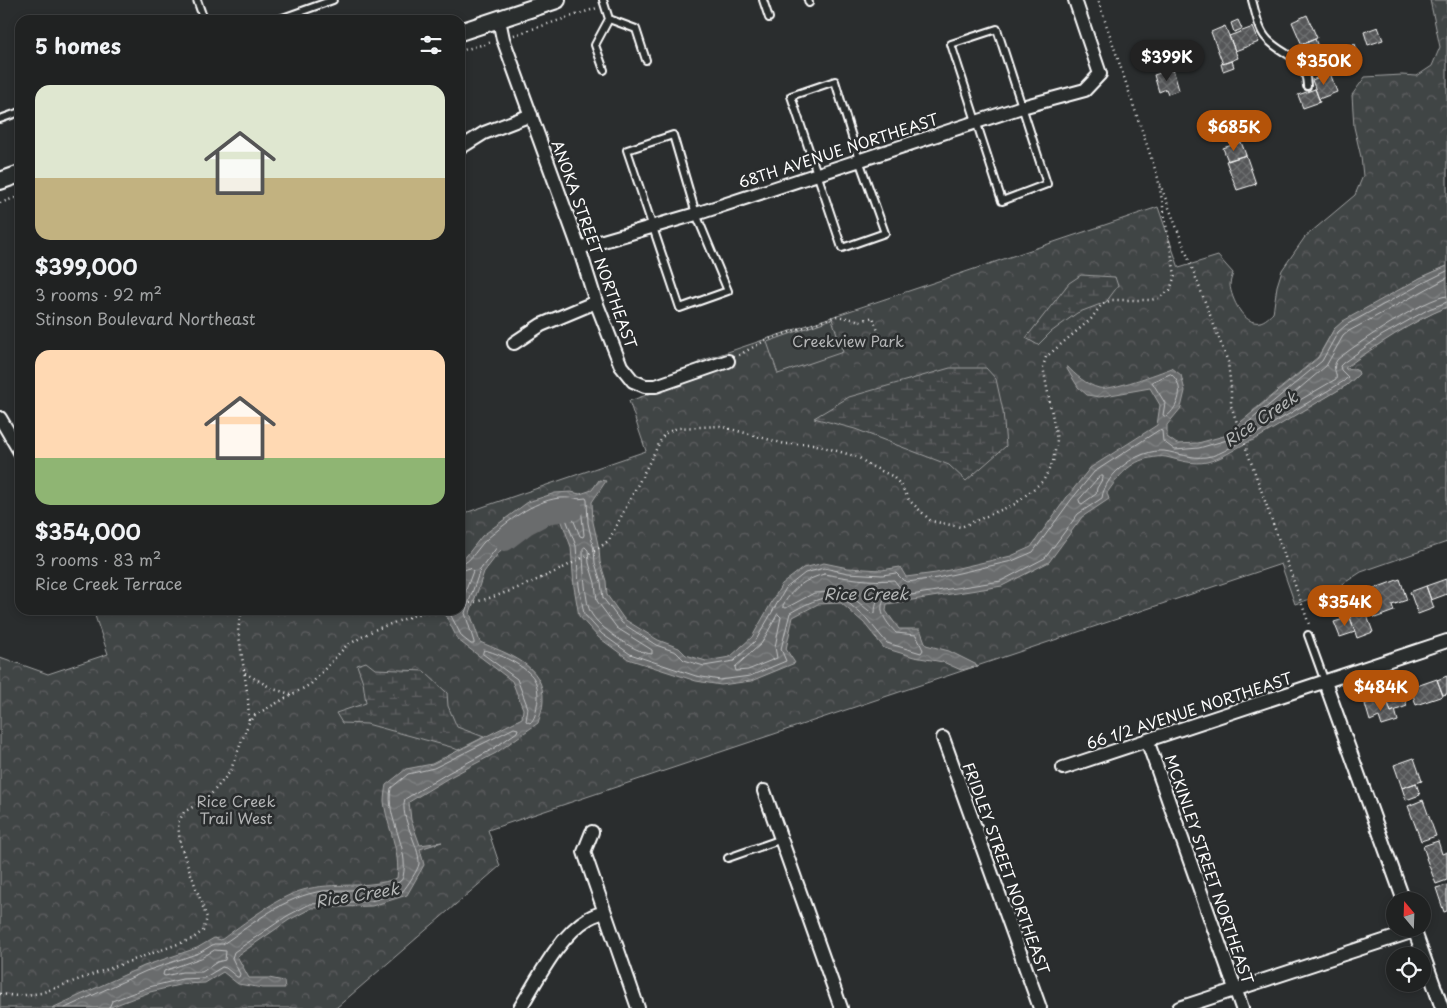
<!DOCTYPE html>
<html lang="en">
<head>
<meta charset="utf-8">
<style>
  :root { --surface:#202222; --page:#2d2f2f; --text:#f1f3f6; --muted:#a2a4a5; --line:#3d3f40; --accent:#b45309 }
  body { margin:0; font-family:"Playpen Sans",sans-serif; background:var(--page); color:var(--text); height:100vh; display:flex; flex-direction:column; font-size:19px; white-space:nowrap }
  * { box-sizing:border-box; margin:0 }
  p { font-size:16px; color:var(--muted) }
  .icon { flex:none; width:28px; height:28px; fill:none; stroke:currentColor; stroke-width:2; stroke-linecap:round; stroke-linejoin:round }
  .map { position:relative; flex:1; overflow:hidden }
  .panel { position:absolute; left:15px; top:15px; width:450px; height:600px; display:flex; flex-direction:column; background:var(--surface); border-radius:15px; box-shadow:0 2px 8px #0003,0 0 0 1px var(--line) }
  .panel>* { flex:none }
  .needle { width:32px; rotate:341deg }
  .buttons { position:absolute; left:1386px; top:892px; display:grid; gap:10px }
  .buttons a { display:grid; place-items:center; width:45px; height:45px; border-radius:50%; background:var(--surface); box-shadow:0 2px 8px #0003,0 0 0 1px var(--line); font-size:25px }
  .price { position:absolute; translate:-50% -42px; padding:0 11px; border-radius:18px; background:var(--accent); color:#fff; font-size:16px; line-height:32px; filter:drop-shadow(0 1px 2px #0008) }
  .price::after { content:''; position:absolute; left:50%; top:30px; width:15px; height:11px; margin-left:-8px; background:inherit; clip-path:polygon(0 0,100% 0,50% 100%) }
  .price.current { background:#222; color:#fff }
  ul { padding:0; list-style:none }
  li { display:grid; align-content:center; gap:10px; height:265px; padding:0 20px }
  li span { display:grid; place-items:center; height:155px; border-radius:15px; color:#555 }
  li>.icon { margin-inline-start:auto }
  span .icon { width:90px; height:90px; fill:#fffc; stroke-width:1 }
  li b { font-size:21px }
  h2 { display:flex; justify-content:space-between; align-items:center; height:60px; padding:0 20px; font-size:21px }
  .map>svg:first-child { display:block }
</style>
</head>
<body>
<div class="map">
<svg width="1447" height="1008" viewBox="0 0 1447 1008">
  <defs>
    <pattern id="forest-crowns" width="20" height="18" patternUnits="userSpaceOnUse" patternTransform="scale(1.25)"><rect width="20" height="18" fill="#414445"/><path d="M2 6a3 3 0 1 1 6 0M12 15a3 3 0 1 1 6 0" fill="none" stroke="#5e6061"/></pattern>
    <pattern id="wetland-marsh" width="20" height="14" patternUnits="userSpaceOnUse" patternTransform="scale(1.25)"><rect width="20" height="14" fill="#414445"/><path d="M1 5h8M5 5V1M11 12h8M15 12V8" fill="none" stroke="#5e6061"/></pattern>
    <pattern id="water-waves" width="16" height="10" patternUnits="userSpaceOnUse" patternTransform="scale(1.25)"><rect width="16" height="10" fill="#6a6c6d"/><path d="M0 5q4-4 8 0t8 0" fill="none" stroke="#808283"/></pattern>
    <pattern id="building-cross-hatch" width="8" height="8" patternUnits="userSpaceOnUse" patternTransform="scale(1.25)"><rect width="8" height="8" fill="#555758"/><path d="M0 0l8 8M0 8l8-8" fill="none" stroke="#6e7071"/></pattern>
  </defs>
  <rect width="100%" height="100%" fill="#2a2d2e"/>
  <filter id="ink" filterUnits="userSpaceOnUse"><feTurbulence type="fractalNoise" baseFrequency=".02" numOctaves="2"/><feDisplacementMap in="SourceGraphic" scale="10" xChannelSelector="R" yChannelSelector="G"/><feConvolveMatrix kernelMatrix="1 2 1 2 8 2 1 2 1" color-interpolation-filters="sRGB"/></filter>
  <g filter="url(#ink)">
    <path fill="url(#forest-crowns)" stroke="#a0a2a2" d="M1430,0h17v266l-27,12 -86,51 -16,28 -65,54 -3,30 97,-56 12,-11 -5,-5 -10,-1c32,-23 66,-46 103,-61v235l-86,30 -32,21 -34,11 -14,-40 -793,266 12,36 -164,142h-336v-351l48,17 60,-20 -15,-44h367v-109l5,12 181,-62 -17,-50 73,-25 -4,-14 460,-155 21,61 39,-12 15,17c-1,4 -3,8 -3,12 1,13 14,41 30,37 5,-1 10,-6 13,-9l4,-27 5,-16 23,-33 50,-42 8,-19 -2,-19 -7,-30 -2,-32 13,-18 37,-2 15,1 15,-10 8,-19z"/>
    <path fill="url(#wetland-marsh)" stroke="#a0a2a2" d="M1081,275l34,2 3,9 -12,16 -29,11 -26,19 -13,13 -12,-7 43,-55z
      M950,368h36l10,11 7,32 3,35 -40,35 -17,-16 -94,-36 -41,-11 35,-21z
      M366,662l9,7 49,2 23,22 1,13 9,21 27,10 -26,13 -7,-3 -84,-23 -25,-1 -6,-10 30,-10 -3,-21 -6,-17z"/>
    <path fill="#414445" stroke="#a0a2a2" d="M832,319l11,33 -65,22 -11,-32z"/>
    <path fill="url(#water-waves)" stroke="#a6a7a7" d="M1447,266v41c-36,15 -70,38 -102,61l2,2 7,-1 4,2 1,3 -12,11 -91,54c-18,6 -30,19 -49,23 -14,3 -28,-2 -41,-5 -5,-1 -11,0 -16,1 -20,3 -32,19 -43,35l2,6 -27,18 -33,45 -47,24 -115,18 -1,7 13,18h21l6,16 23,6 30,15 -18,4 -18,-8 -29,-5 -30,-9 -20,-25 -23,-20 -23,1 -25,13 -7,32 9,14 -44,18 -30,4 -25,-4 -68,-22 -30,-22 -19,-21 -5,-29 -3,-40 -10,-28 -14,-6 -21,11 -22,22 -20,26 -14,41 10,29c27,12 65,22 63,59 0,7 -3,15 -5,22l-42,30 -46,24 -41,25 2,18 9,25 22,-3 -22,7 4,16 -17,30 -35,11 -60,2 -23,12 -52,36 12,22h20l15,3 1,7h-22l-25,-4 -15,-12 -18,11 -22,1 -33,8 -42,16h-56l92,-42 53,-18 17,-10 7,2c22,-16 56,-43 82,-50 31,-9 64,0 94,-12 4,-27 -10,-50 -13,-77 0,-5 1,-11 2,-16l20,-16 26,-5 90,-46 1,-9 -11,-28 -54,-41 -15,-30h17v-46l22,-28 46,-34 27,-9 16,-1 9,2 12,-4 7,-10 7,1 -14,21 1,20 6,27 1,13 6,19 1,14 17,24 34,21 21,8 7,7 20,6 24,-4 22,-20 30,-53 21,-16 21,-5 24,5 34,2 18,-3 6,10 30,-4 75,-17 20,-9 36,-50 23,-29 67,-43 3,-20 -10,-17 -51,9 -12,-2 -9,-8 -11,-18v-3c8,9 20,19 32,22 12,3 60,-15 73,-20l9,7 4,16 -4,17 -14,17v12l10,7 21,-1 26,-7 94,-78 16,-29 9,-8 77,-43z"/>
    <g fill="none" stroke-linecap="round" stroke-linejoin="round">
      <path stroke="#c3c4c5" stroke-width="1" d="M1447,278l-98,53 -6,5 -17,30 -52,44 -1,3 3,1 60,-35c2,-6 -5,-10 1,-19 17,-15 90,-63 110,-64
        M1171,374c15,12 8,33 -5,43l-3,-2 2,-12 -13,-21z
        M1100,476h3v2l-6,10 -1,6 -14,10 -2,-1 -1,-3z
        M570,503l11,4 3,28 -1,2 -3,-1 -9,-22 -7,-7 1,-3z
        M585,547l3,3 1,13 6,20 2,18 20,27 35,22v4c-17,-1 -55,-27 -62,-43 -5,-10 -7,-49 -7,-62z
        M460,565c11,-2 19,-20 28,-27 21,-17 43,-36 71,-40 9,-1 18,2 27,0l1,2 1,23 6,27 1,13 6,19 2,16 19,25 34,22 20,7 8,8 20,6 30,-5 22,-21 30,-52 19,-15 19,-5 24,5 34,2 14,-2 7,7 4,2 30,-4 75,-17 21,-9 38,-52 23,-28 65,-42 3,1 1,10 12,9 24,-2 28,-8 95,-79 16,-29 8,-7 77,-42 24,-12
        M460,571l10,-3 3,3 -13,35
        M824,574c23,4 46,8 70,6l7,9 -2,2c-17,2 -23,2 -24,22l-2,1 -25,-20 -6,-2 -28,1 -28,15 -3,-1v-2c11,-18 21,-25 41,-31z
        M448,610l14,27 9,7h3v-2l-9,-29 15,-43 20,-27 23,-23 25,-12 17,8 11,30 3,40 5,28 18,20 28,20 66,22 24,4 30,-4 36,-15 -5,-12 9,-36c16,-9 35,-20 54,-14l23,20 20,24 34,10 2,-3 -7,-15 -20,-2c-8,-9 -20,-22 -11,-34l116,-18 44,-23 33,-44 24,-16c3,-25 37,-49 62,-47 14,2 27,8 42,6 18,-2 31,-16 48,-22l90,-54 4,-4 -7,-7 -1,-4 3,-3 38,-27 48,-27 18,-7
        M778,614l3,3 -6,30 2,11 -29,12 -12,1 -1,-4 26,-23z
        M484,650c12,2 44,17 50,29 4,6 5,20 3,26 -1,7 -2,14 -7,18l-4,-2 2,-13 -11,-29 -34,-25z
        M215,950l11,1 -1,9 -8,2 -15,10h-20l-17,4 -2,-1 1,-4 37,-13z
        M65,1008l81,-37 53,-18 15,-9h9c31,-21 62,-48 100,-53 14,-2 76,2 80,-14 7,-30 -18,-59 -12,-89l17,-14 26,-6 80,-40 4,1 -1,3 -24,17 -45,24 -43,26c-6,19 15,46 14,65 -1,6 -12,22 -16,27l-32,10 -61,3 -23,12 -53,36 -2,6 8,16 -1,3h-2l-11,-9 -4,-1 -18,11 -22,1 -33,8 -37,14 -3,7"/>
      <path stroke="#6a6c6d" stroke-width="22" d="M505,540l21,-16 21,-11 25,-4"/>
    </g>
    <path fill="url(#building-cross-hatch)" stroke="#fff" d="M1307,15l10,23 -15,7 -10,-23z
      M1238,20l4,9 -8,3 -3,-9z
      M1225,26l13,32 -15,6 -12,-32z
      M1253,27l6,15 -24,9 -6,-15z
      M1378,27l5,13 -15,5 -4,-13z
      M1315,39l4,10 -12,6 -5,-11z
      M1355,44l4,11 -14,4 -4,-11z
      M1167,52l3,12 -13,4 -4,-11z
      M1152,56l4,10 -8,3 -3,-11z
      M1232,61l2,6 -11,4 -2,-7z
      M1173,69l6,21 -11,4 -2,-5 -7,3 -5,-17z
      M1330,73l7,19 -18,7 -7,-19z
      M1315,89l5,13 -17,6 -5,-13z
      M1241,142l5,13 -18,6 -5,-13z
      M1246,155l10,29 -19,6 -11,-29z
      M1400,579l7,21 -15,5 2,6 -19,7 -8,-27z
      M1446,579l1,15 -16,6 -5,-14z
      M1426,586l8,22 -16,6 -8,-22z
      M1364,608l9,24 -16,6 -8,-24z
      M1350,617l5,15 -15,5 -6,-15z
      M1447,676v18l-4,1 -6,-15z
      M1437,679l6,17 -27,9 -5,-17z
      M1402,691l5,15 -16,6 -5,-15z
      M1386,697l5,15 4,-2 3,11 -16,5 -3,-9 -9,4 -5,-17z
      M1414,758l8,23 -20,7 -8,-23z
      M1416,783l4,12 -14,5 -4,-12z
      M1423,800l13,36 -15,5 -13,-35z
      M1438,841l4,13 5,-2v28l-11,4 -10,-26h1l-4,-12z
      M1447,885v26l-3,1 -8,-24z"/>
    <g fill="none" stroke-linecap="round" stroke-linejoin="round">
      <defs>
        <path id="service" d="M197,0l7,20
          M603,0l6,19 -14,26 9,25
          M763,0l6,18
          M808,0l1,3
          M1252,0c4,13 6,30 16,40 17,17 38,17 39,46
          M609,19l27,10 10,31
          M277,20l56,-20
          M997,29l50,155 -45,17 -51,-157z
          M835,81l24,79 26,73 -43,15 -51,-152z
          M0,119l20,-7
          M673,135l23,79 32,77 -48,17 -53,-158z
          M1308,635l17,47
          M728,858l54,-19"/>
        <path id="minor" d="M499,20l4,19 76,209 17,54 25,64 12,15 12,5h11l72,-25
          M460,148l24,-15 47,-18
          M579,248l117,-34 326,-107 63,-17 15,-16 -25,-74
          M514,343l27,-18 55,-23
          M0,418l20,34
          M1325,682l79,219
          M943,738l97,270
          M1147,740l95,268
          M1063,768l384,-127
          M764,791l77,217
          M592,832l-8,20 54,156
          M1414,929l28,79
          M520,1008c18,-29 39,-73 69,-90 5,-3 10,-4 15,-6
          M1179,1008l235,-77"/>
        <path id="tertiary" d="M460,32l97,-32
          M0,181l20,-7"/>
      </defs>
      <use href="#service" stroke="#fff" stroke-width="10"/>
      <use href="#minor" stroke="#fff" stroke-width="16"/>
      <use href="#tertiary" stroke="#fff" stroke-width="20"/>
      <path stroke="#fff" stroke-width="2.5" stroke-dasharray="1 4" stroke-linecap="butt" d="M514,35l83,-27
        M460,51l32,-9
        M1160,184l68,178 3,26v18l79,221
        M0,203l20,-7
        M739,355l27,-15 71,-24 24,5 12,-4 10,28
        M460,605c35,-6 66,-20 99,-35 17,-9 35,-17 50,-30l55,-106 13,-6 43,-2 65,18h28l45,13 11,8 23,11 9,9 8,15 22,21 30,6 54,-23 28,-23 10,-19 4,-22 -14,-73 3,-10 45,-38 11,-15 10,-4h39l8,-2 11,-8 5,-15 -17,-97 -60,-178
        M242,610l-4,19 10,69 1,24
        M245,673l28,16 18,5
        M0,994l18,2 23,-3 151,-54 11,-8 4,-13 -27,-74 -2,-21 6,-11 23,-13 23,-27 19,-50 6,-7 56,-31 35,-38 28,-16 49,-18 12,-2"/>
      <use href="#service" stroke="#2a2d2e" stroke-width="6"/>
      <use href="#minor" stroke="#2a2d2e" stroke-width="12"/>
      <use href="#tertiary" stroke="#2a2d2e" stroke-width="16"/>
    </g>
  </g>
  <g text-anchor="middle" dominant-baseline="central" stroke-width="5" stroke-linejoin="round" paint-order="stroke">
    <g font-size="15" fill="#fff" stroke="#2a2d2e">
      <text transform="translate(838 150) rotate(-18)">68TH AVENUE NORTHEAST</text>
      <text transform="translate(595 244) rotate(70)">ANOKA STREET NORTHEAST</text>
      <text transform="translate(1189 710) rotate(-18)">66 1/2 AVENUE NORTHEAST</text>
      <text transform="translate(1007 868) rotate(70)">FRIDLEY STREET NORTHEAST</text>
      <text transform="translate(1210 869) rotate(71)">MCKINLEY STREET NORTHEAST</text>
    </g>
    <g font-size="15" fill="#b3b4b5" stroke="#2a2d2e">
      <text x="848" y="340">Creekview Park</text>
      <text x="236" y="800">Rice Creek<tspan x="236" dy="17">Trail West</tspan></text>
    </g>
    <g font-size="16" font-style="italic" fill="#b4b6b6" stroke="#2a2d2e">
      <text transform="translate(1260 418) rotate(-34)">Rice Creek</text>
      <text x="866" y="593">Rice Creek</text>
      <text transform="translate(357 894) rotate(-9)">Rice Creek</text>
    </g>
  </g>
</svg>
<div class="buttons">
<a><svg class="needle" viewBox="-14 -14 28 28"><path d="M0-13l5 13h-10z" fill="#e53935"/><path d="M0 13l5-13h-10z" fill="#a2a4a5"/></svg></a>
<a><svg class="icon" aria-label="locate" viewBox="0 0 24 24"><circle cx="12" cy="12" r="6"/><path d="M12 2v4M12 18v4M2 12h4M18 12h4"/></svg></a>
</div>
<b class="price current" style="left:1167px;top:82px">$399K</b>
<b class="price" style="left:1324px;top:86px">$350K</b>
<b class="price" style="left:1234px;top:152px">$685K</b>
<b class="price" style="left:1345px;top:627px">$354K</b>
<b class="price" style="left:1381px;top:712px">$484K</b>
<section class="panel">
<h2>5 homes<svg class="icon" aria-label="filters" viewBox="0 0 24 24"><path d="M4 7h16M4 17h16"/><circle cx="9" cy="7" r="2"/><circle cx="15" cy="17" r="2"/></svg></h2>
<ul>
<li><span style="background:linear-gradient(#dfe7d0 60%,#c2b280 0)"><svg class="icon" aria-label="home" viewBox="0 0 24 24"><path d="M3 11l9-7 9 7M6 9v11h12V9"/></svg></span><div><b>$399,000</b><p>3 rooms · 92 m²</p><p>Stinson Boulevard Northeast</p></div></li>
<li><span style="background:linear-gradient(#ffd9b3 70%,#8fb573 0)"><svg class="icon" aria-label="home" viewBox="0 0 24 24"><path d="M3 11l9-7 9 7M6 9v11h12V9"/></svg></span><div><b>$354,000</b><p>3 rooms · 83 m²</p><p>Rice Creek Terrace</p></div></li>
</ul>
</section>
</div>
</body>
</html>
